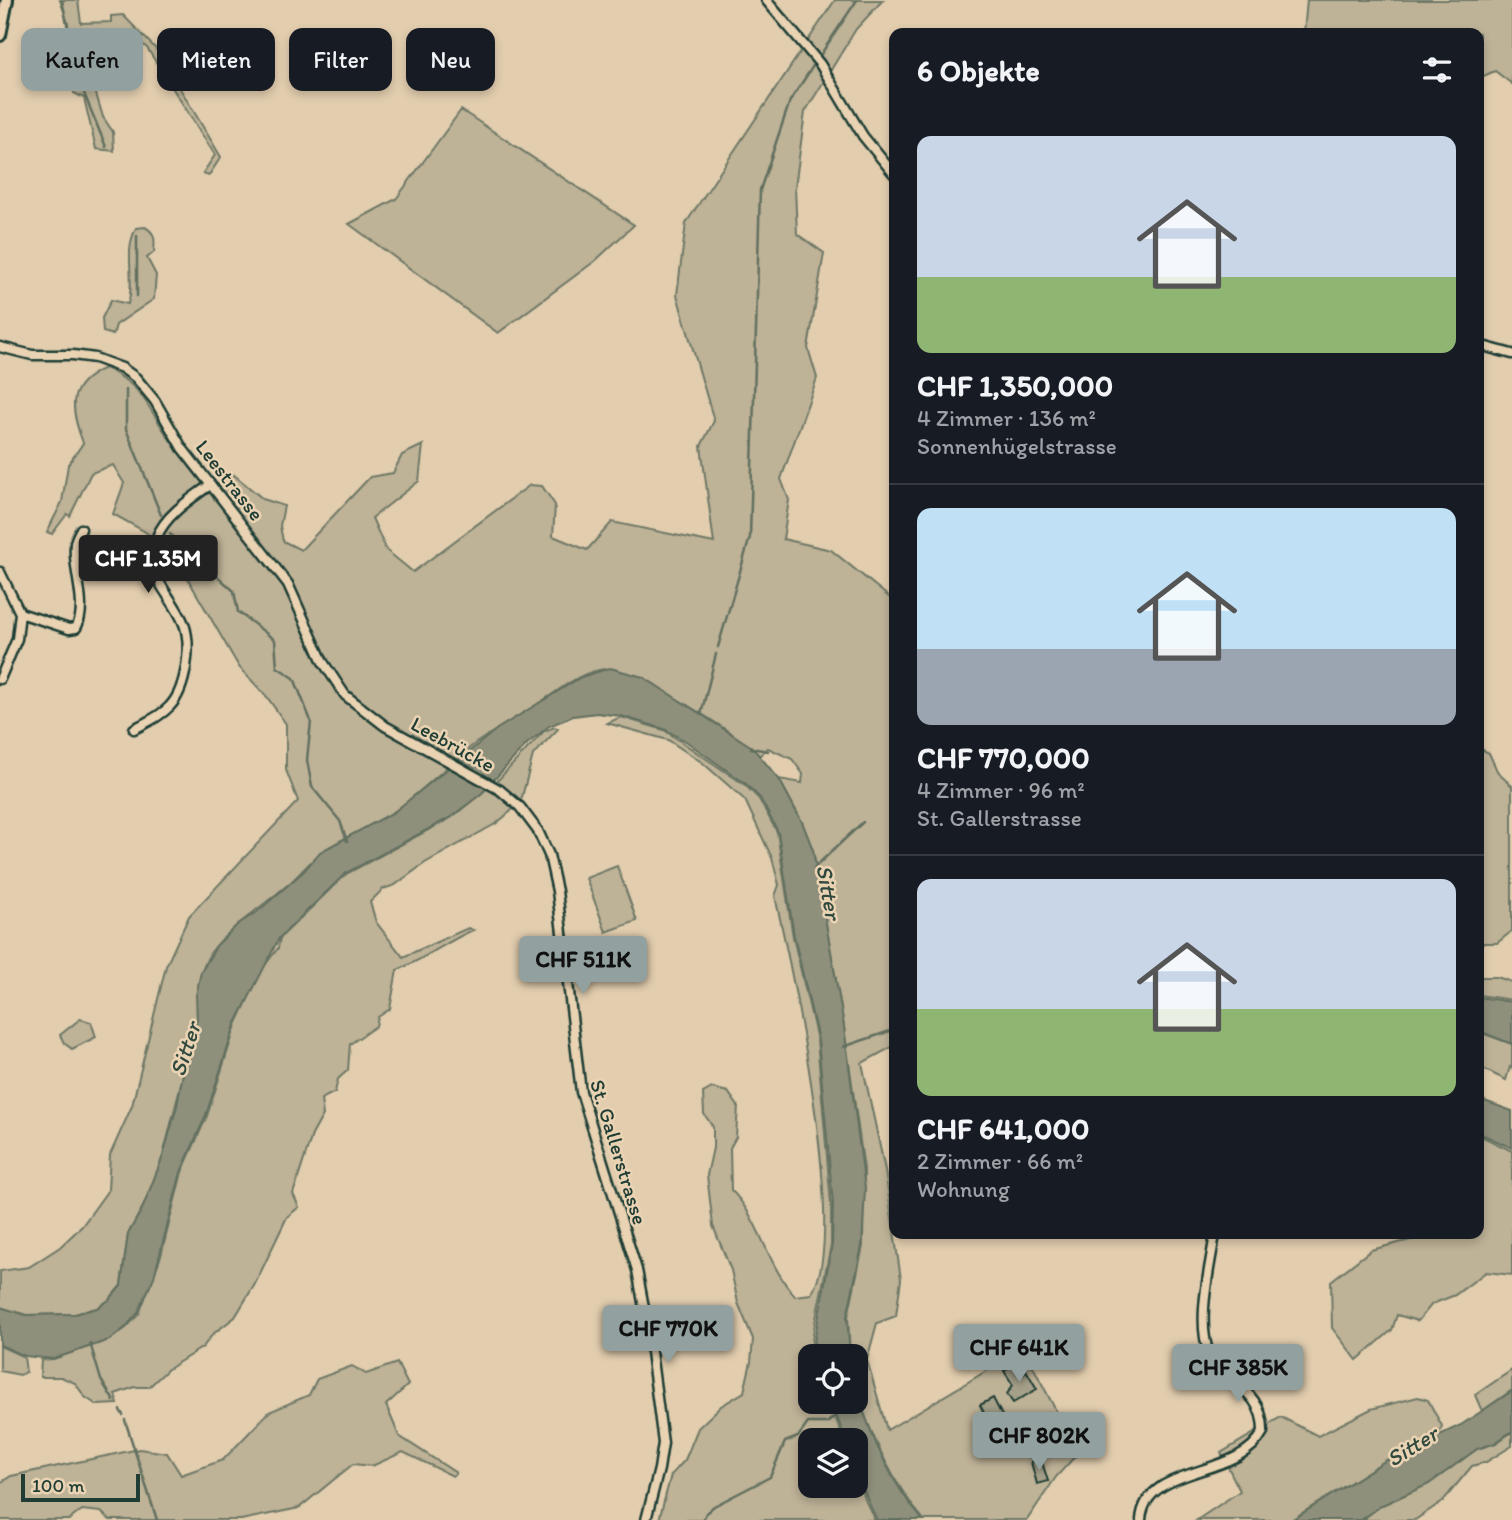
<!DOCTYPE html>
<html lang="de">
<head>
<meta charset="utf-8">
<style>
  :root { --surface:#171b24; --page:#20242c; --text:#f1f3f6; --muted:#9ea1a6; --line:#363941; --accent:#92a19f }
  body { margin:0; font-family:Itim,sans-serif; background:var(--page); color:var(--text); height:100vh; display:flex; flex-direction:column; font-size:26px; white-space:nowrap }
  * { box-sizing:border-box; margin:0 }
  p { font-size:23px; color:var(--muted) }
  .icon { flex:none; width:38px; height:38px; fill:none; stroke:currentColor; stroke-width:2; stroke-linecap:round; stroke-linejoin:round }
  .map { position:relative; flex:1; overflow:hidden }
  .panel { position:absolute; left:889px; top:28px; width:595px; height:1211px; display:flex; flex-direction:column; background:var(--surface); border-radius:14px; box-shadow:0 4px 10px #0003 }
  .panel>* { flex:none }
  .banner { position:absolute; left:21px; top:28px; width:665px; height:63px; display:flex; gap:14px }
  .buttons { position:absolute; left:798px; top:1344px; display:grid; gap:14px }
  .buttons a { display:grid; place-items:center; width:70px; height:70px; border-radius:14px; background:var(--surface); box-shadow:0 4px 10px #0003; font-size:35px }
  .scale { position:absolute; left:21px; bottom:18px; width:119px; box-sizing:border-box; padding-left:7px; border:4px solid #1f3d34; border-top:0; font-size:19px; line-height:24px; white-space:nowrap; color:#1f3d34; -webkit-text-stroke:5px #ead3b3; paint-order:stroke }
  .price { position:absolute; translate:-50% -60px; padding:0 16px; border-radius:7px; background:var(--accent); color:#111; font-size:23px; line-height:46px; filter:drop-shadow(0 2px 4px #0008) }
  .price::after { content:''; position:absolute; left:50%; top:42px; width:21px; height:16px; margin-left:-10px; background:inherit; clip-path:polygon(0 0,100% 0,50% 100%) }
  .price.selected { background:#222; color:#fff }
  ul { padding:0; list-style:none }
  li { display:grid; align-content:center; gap:14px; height:371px; padding:0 28px }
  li+li { border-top:2px solid var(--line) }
  li span { display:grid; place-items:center; height:217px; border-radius:14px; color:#555 }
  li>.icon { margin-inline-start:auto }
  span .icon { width:126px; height:126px; fill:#fffc; stroke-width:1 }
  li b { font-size:30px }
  h2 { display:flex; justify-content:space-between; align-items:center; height:84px; padding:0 28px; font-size:30px }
  .pill { padding:0 24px; border-radius:14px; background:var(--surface); box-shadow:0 4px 10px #0003; font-size:24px; line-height:63px }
  .pill.selected { background:var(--accent); color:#111 }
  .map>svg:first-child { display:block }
</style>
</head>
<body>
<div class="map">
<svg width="1512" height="1520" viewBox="0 0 1512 1520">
  <rect width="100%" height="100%" fill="#e2cdae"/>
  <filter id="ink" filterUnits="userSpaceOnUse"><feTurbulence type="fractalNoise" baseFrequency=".0143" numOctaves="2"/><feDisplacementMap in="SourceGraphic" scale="14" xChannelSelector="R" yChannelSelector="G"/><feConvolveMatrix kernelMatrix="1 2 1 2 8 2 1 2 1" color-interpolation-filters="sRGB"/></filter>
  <g filter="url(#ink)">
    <path fill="#beb297" stroke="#6e7866" stroke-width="2" d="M60,0h18l3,23 30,-1v-6l12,-1 34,35 64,107 -12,18 -6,-2 12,-18 -68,-107 -18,-15 -4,10 -17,-6 -20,2 -6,8 21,70 10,15 1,19 -18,-2 -12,-51 -10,-5 -7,-40 2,-13 -1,-17z
      M835,0h48l-27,29 -51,83 -10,76 2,46 27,19 -16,95 9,30 -36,101 8,21 -6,39 48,11 63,51v445l-32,17 23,107 16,109 -5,37 -19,7 -10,37 20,70 118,-70 21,-7 52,100 -22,24 -29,43h-103c-28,-32 -57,-90 -67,-131 -3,-10 -1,-22 -1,-33h-6l-2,-39 15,-71 1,-77 -21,-149 -30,-170 -11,-28 -23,-43 23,4 1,-9 -11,-15 -24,-11 -9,8c-15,-19 -126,-87 -149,-87 -30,-1 -57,27 -80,41 -18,11 -37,21 -54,33 -28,21 -52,47 -81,68 -21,14 -44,23 -66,36 -15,9 -25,23 -38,35 -25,22 -61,45 -80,70 -12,18 -15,45 -14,67l-34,137 -20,51 -15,27 -7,51 -12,15 -12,8 -22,6 -49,1 -26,-8v-36l29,-4 31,-20 22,-21 26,-36 2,-35 22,-49 34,-140 23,-50 109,-115 -12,-31v-46l-19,-27 -28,-30 -65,-112 -30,-24 -31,-17 11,-31 -11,-18 -22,8 -21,43 -3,-2 -15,20 -5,-2 15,-30 6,-37 15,-22c-13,-35 -17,-58 22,-75 36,17 41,35 61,66 13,20 28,39 43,57l24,-17 30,25 21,7 -4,20 3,15 18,9 69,-73 23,-4 9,-18 21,-10 -4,36 -47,37 14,32 27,22 117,-87 12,1 13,19 -2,31 34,14 25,-28 102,21 -13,-97 13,-25 -37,-126 9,-72z
      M1307,0h205v84l-17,-13 -16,7v-45h-175z
      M461,110l173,115 -39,36 -97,72 -149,-109 47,-25z
      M145,227c11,6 10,13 9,25l-7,6 9,17 -2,24 -38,26 -3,10 -10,-3 -1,-14 9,-18 17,4c8,-26 -5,-51 8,-76z
      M621,717l43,13 81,55 14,14 18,33 16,105 24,103 14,164v41l-17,83 -3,19 3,9h-4v46h19l15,38h-34v46h46v-15l10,31 9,18h-216l12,-45 14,-15 13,-32 23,-22 23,-14 7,-30 2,-23 -15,-36 -7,-33 -18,-44 -6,-51 6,-27v-21l-9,-13 -1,-21 9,-5 16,4 10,14 -2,31 -6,11 1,42c29,28 36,76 64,106l16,-2c39,-55 -20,-327 -36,-398l4,-11 -7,-27 -27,-58 -42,-37 -35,-23 -61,-17z
      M555,727l3,2 -25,26 -11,42 -11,14 -14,12 -72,40 -30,22 -12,4 -13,13 6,20 27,35 65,-29 5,2c-26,11 -49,30 -76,40l-7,39 -12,8 -2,9 -26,18 -2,26 -10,9 -3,13 -14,7 2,16 -11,20 -19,59 6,13 -12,10 -32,67 -20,33 -22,17 -10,13 -35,22 -19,18h-14l-20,7 3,10 -21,1 -12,-8 -10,-14 -14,-6h-21l1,-17 12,-1 56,-19 17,-12 13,-14 22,-58 21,-84 25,-56 29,-91 26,-56 16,-21 2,-10 66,-64 105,-56 47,-38 46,-49z
      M1479,748l10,5 9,20 14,13v145l-15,12h-18z
      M617,866l20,55 -31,11 -20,-54z
      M1479,977h18l15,5v18l-33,-5z
      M80,1019l11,3 5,15 -24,12 -8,-6 -4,-8z
      M1479,1032l33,12v24l-2,-1 -4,13 -27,-13z
      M1479,1135l33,16v124l-26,-3 -31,23 -23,9 -14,17 -21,-6 -5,15 -35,30 -25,-32 -1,-47 40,-31 43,-11 -2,-5h67z
      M0,1346l24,11 2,15 -6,3 -20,-4z
      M397,1363l11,22 -22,20 13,31 57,37 -3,3 -50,-24 -31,14 -19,-2 -54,44 -58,12h-131l-9,-8 -19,-2 -13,10h-69v-37l11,-7 128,-27 28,4 14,22 42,-15 46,-48 40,-17 8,-16 35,-13 14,8z
      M1512,1370v20l-30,21 -7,-16z
      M1418,1397l10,3 14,26 -4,10 -53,25 -94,59h-94l43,-29 -19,-38 60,-36 37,19 53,-27z
      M1512,1432v14l-26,16 -14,4 -29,35 -28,19h-53l20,-15 47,-21 48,-35 19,-6z"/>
    <path fill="#8f907b" stroke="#626f5f" stroke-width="2" d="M610,668l33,9 109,70 27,32 23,43 11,28 30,170 22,168 -3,58 -15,71 3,39h-34l-3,-9 19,-102 1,-41 -15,-164 -24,-104 -16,-104 -18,-34 -14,-14 -59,-42 -23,-13 -43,-13 -24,-3 -24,3 -24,10 -22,18 -46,50 -30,23 -105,56 -67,65 -44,87 -29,90 -25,57 -27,105 -16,36 -13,15 -16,12 -56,19 -28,-3 -25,-11v-38l26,8 49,-1 22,-6 12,-8 12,-14 7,-52 15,-27 20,-51 14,-50 10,-54 10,-33 -1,-24 5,-23 16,-27 21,-21 19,-12 46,-40 17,-20 74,-40 103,-83 84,-52z
      M1479,997l33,5v42l-33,-13z
      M1479,1099l33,12v37l-33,-15z
      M856,1389c14,45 35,95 67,131h-46c-14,-26 -21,-51 -21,-80h-10l-15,-38h25z
      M1512,1391v40l-17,12 -18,6 -48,35 -47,21 -21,15h-69l93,-59 76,-36z"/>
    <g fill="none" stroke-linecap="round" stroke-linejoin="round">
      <path stroke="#626f5f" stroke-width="2.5" d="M62,0l9,43 -1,16 36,88
        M819,57l38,-57
        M137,236v60
        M126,389v40l35,86
        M170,534l64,57 4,21 37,28 2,27 17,11 17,43 -4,39 5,27 28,34 7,20
        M718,647l32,-110 10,-347 30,-89 23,-35
        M701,715l15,-61
        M751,748l17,3
        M814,868l49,-46
        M843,1047l50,-17
        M90,1343l11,37 13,21
        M120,1410l3,5
        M125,1420l32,100
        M703,1520l3,-7 8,-7 56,-29 15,-35 13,-5 10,-14h19l9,-8"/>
    </g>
    <path fill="#a5a089" stroke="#1f3d34" stroke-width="2" d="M1012,1365l11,9 3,-4 11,19 -24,14 -6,-9 6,-9 -9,-14z
      M993,1398l22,43 -8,4 -1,-2 -6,2 -20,-40z
      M1041,1459l7,22 -11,3 -6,-22z"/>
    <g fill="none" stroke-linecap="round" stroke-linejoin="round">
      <defs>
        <path id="minor" d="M766,0l54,64 43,72 31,38
          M1479,345l33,9
          M0,347l32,8h41l22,3 27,10 14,10 19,23 27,47 106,136 35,78 22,33 40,31 115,64 20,17 18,24 11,24 8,36 24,201 56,178 11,59 15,114 -4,26 -13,51
          M0,572l20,41 -3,26 -17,40
          M20,613l49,16 7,-1c13,-23 -4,-58 -1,-84 0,-5 4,-11 6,-15
          M134,729c13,-7 27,-13 36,-23 16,-17 22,-60 14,-82 -13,-33 -42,-46 -27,-87 8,-22 35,-39 53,-52
          M1141,1520c4,-57 97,-40 122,-88 1,-44 -42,-50 -54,-79 -13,-32 1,-85 6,-119"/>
        <path id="major" d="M0,35l7,-35"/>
      </defs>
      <use href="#minor" stroke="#1f3d34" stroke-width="13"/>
      <use href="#major" stroke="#1f3d34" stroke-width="16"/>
      <use href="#minor" stroke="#ead3b3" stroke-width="8"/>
      <use href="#major" stroke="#ead3b3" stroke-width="10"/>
    </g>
  </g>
  <g text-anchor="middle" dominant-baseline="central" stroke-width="5" stroke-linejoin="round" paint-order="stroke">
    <g font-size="21" fill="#1f3d34" stroke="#ead3b3">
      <text transform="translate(230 480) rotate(52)">Leestrasse</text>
      <text transform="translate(453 744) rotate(29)">Leebrücke</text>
      <text transform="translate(619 1152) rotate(73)">St. Gallerstrasse</text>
    </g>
    <g font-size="23" font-style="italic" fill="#30493f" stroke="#ead3b3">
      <text transform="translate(829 892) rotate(80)">Sitter</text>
      <text transform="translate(185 1049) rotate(-72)">Sitter</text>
      <text transform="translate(1412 1446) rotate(-32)">Sitter</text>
    </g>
  </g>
</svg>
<div class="buttons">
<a><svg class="icon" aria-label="locate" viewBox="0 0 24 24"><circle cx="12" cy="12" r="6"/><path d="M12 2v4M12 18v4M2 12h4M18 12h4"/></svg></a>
<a><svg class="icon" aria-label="layers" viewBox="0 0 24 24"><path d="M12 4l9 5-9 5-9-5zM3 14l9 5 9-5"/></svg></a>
</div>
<div class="scale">100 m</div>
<b class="price selected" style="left:148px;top:595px">CHF 1.35M</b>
<b class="price" style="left:583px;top:996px">CHF 511K</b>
<b class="price" style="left:668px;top:1365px">CHF 770K</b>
<b class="price" style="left:1019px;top:1384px">CHF 641K</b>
<b class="price" style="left:1238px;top:1404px">CHF 385K</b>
<b class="price" style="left:1039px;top:1472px">CHF 802K</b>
<div class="banner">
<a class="pill selected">Kaufen</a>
<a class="pill">Mieten</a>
<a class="pill">Filter</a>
<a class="pill">Neu</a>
</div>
<section class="panel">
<h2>6 Objekte<svg class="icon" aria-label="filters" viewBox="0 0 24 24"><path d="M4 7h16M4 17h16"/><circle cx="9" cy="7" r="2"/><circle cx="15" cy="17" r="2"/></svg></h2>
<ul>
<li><span style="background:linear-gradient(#c9d6e8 65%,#8fb573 0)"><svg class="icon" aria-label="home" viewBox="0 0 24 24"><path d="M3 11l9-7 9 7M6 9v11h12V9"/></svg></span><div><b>CHF 1,350,000</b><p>4 Zimmer · 136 m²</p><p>Sonnenhügelstrasse</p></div></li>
<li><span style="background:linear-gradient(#bfe0f5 65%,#9aa5b1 0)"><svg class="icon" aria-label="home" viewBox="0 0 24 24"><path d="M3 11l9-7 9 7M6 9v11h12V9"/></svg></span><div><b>CHF 770,000</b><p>4 Zimmer · 96 m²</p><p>St. Gallerstrasse</p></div></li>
<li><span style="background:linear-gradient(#c9d6e8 60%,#8fb573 0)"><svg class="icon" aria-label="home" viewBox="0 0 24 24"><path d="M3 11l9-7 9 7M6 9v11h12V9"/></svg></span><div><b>CHF 641,000</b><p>2 Zimmer · 66 m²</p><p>Wohnung</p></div></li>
</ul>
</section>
</div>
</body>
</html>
